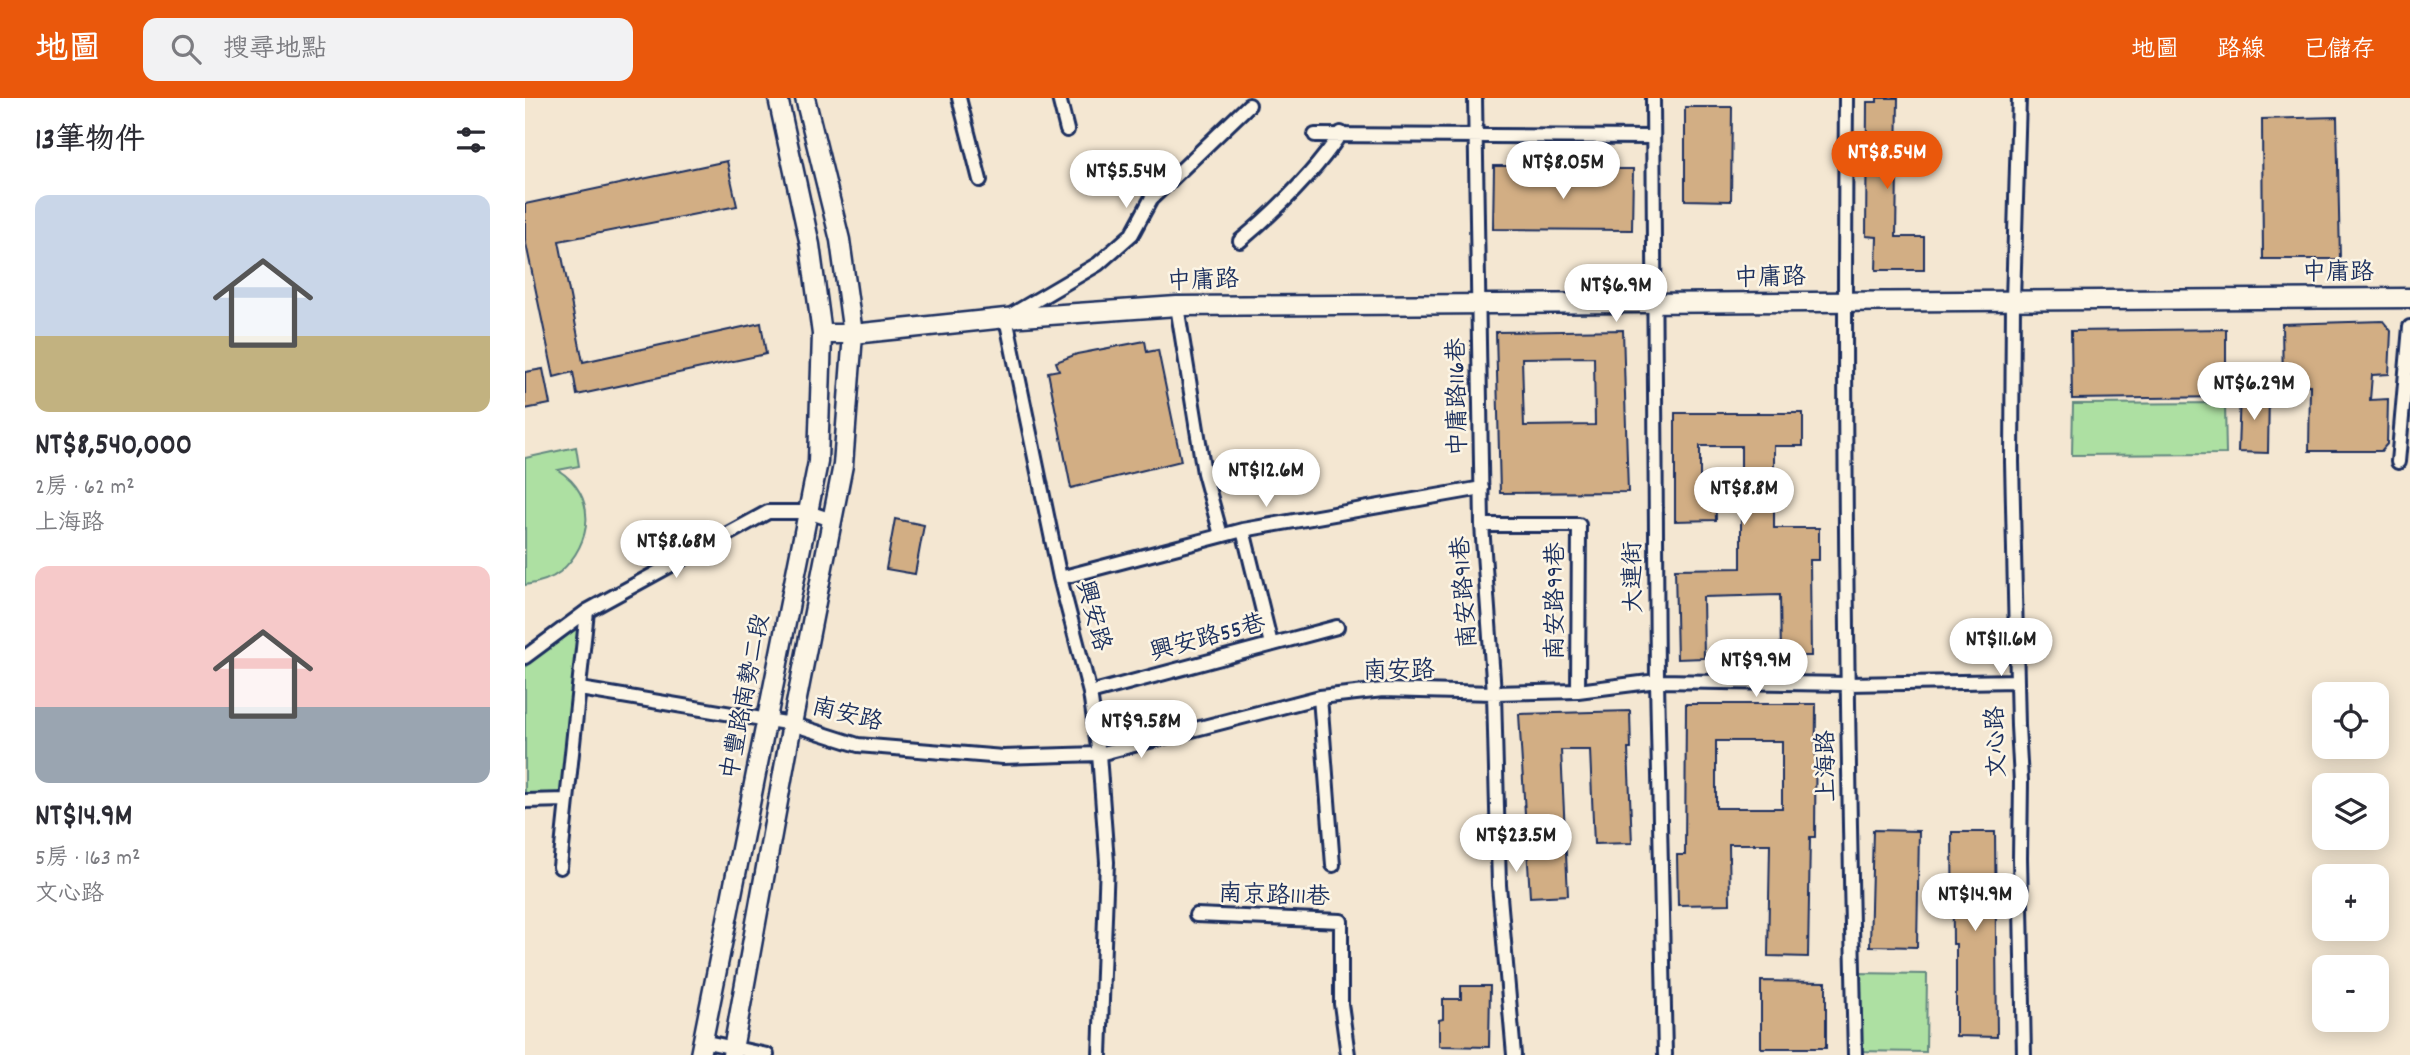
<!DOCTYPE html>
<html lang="zh-TW">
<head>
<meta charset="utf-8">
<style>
  :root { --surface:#fff; --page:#f2f2f3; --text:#2b2b33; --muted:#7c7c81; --accent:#ea580c }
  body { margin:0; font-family:Dekko,"LXGW WenKai TC",sans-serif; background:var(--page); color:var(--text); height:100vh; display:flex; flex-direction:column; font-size:26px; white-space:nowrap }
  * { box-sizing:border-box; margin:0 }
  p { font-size:23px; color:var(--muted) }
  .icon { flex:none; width:38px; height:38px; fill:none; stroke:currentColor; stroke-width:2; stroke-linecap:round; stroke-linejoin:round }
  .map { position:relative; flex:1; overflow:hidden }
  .side { display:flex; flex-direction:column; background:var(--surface); width:525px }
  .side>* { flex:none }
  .controls { position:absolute; left:1787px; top:584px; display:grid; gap:14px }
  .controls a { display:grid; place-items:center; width:77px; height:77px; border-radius:14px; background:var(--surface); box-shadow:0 4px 18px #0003; font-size:35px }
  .price { position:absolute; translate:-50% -60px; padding:0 16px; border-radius:24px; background:#fff; color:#222; font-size:23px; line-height:46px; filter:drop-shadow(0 2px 4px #0008) }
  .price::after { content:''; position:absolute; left:50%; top:42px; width:21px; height:16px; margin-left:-10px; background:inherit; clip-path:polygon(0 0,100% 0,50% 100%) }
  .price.on { background:var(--accent); color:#fff }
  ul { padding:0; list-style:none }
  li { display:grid; align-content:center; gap:14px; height:371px; padding:0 35px }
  li span { display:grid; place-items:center; height:217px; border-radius:14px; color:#555 }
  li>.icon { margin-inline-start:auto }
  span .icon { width:126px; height:126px; fill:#fffc; stroke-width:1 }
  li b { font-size:30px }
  h2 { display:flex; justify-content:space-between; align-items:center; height:84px; padding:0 35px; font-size:30px }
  header { display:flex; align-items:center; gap:42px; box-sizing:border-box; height:98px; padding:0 35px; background:var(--accent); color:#fff }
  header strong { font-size:33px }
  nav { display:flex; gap:38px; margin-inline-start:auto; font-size:24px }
  .search { width:490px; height:63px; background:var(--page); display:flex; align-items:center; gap:18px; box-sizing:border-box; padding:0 24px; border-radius:14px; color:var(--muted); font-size:26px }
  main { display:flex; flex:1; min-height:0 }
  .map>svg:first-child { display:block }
</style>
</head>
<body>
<header>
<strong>地圖</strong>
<div class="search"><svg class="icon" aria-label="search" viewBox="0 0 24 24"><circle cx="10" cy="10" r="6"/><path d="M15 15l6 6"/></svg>搜尋地點</div>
<nav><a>地圖</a><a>路線</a><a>已儲存</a></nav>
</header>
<main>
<section class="side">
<h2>13筆物件<svg class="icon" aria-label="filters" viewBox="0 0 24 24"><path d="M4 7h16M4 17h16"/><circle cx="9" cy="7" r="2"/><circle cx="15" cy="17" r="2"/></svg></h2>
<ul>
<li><span style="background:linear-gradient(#c9d6e8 65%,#c2b280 0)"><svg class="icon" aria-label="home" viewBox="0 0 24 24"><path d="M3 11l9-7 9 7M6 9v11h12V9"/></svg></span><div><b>NT$8,540,000</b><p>2房 · 62 m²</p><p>上海路</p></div></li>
<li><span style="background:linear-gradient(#f6c9c9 65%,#9aa5b1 0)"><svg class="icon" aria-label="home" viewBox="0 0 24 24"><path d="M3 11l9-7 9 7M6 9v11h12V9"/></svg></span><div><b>NT$14.9M</b><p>5房 · 163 m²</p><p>文心路</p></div></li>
</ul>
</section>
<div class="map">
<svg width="1885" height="957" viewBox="0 0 1885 957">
  <rect width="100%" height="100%" fill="#f4e7d2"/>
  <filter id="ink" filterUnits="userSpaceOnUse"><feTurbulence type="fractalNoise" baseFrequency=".0143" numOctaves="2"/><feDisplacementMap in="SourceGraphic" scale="14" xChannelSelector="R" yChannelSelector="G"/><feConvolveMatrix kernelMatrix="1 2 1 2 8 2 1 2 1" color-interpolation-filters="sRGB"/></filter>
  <g filter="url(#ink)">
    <path fill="#ade0a2" stroke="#648880" stroke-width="2" d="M1700,305l1,51 -154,1 1,-51z
      M51,349l3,19 -21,4c40,25 35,73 2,102 -10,8 -22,11 -35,13v-127z
      M62,513l-20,189 -42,-6v-127z
      M1328,875l74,1 -1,78 -74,-1z"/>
    <path fill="#d2ae84" stroke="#1b2f5e" stroke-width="2" fill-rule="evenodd" d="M1352,0h21l-2,139h28v33h-48l1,-33 -11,-1 1,-134h10z
      M1160,9h47l-1,94 -46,-1z
      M1812,19l3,142h-77l-1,-140z
      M202,63l10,45 -178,35 24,121 178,-39 5,31 -189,41 -4,-23 -19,5 -29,-138v-35z
      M969,68h34v11l66,1 1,-9h38l-1,61 -139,-1z
      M1858,223l8,10 -2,43 -17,1 -2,25 18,-1 -1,45 -6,7h-72l1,-66 -27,1 -1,-62z
      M1701,231v68l-154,2 -1,-68z
      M1098,232l5,162 -128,1 -4,-161zM1069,259l1,68 -71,1 -2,-68z
      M620,243l2,11 11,-2 23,111 -110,27 -23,-116 11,-2 -3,-8 21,-8z
      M18,271l7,35 -25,5v-37z
      M1715,293l29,1 -1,61 -30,-1z
      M1150,315h128v33h-29v82h45v32h-9l1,96h-30l-1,-61 -77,2 1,61 -27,1 -2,-90 66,-1v-122h-41v34h15l1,40 -41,1z
      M370,421l29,6 -9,49 -29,-5z
      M1161,606h130l-1,133h-5l-2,120 -40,-1 2,-112h-41l1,60 -52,1 -1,-50h8zM1191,643h66v67h-66z
      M1105,613l1,38h-3l4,94 -38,1 -4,-94h-29l7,145 -38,2 -11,-183z
      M1348,732l46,1 -2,116 -47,-1z
      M1427,734h43l2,205 -41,-1v-92h-3z
      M1236,883l65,1v66h-65z
      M936,888h29l-1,61 -50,-1v-26l4,-1v-20h18z"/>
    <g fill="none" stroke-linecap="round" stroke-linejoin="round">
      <defs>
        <path id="street" d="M434,0l21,82
          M534,0l8,32
          M950,0l7,427 12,168 5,192 15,170
          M1128,0l4,583 8,374
          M1321,0c-3,319 1,638 9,957
          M1494,0l-6,203 -1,161 6,264 3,55 -1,77 4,197
          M790,37l338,2
          M715,143c38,-32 73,-66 101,-108
          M652,208l27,167 17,62
          M1873,364l12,-135
          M957,427h97l-1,166
          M718,432l28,114
          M535,480l183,-48 239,-42
          M0,559l62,-46 181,-99h40l24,8
          M55,591l212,35 66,21 145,12 96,-3 221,-57 63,-7 111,3 84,-2 79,-10 191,3 169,-3
          M565,595l247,-66
          M795,599l13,168
          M0,703l42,-1
          M35,769l27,-256
          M671,817l145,6v83l7,51
          M177,943l65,14
          M575,957l7,-193 -8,-108 -9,-61 -30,-115 -54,-260 92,-54 34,-30 19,-35 98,-94"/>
        <path id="secondary" d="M297,236h31l153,-16 171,-12 1233,-8
          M175,957l118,-593 4,-128 -12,-89 -32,-147
          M207,957l60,-331 51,-259 10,-131 -13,-94 -35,-142"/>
      </defs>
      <use href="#street" stroke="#1b2f5e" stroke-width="18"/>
      <use href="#secondary" stroke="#1b2f5e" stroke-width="23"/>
      <use href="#street" stroke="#fcf5e5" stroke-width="12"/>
      <use href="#secondary" stroke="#fcf5e5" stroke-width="18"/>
    </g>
  </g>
  <g text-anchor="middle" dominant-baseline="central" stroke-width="5" stroke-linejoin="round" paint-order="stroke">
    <g font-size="24" fill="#1b2f5e" stroke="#fcf5e5">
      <text x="1813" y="176">中庸路</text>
      <text transform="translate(1245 181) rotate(-1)">中庸路</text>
      <text transform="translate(678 184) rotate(-2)">中庸路</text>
      <text transform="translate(934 299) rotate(-91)">中庸路116巷</text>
      <text transform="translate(1110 479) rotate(-91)">大連街</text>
      <text transform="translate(941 494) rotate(-94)">南安路91巷</text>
      <text transform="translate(1032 503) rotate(-90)">南安路99巷</text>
      <text transform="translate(567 518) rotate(75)">興安路</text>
      <text transform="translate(683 541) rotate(-15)">興安路55巷</text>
      <text transform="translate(874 574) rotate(-1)">南安路</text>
      <text transform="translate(222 599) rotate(-79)">中豐路南勢二段</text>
      <text transform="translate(322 618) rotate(14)">南安路</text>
      <text transform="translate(1473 644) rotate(-92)">文心路</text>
      <text transform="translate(1303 668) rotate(-91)">上海路</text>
      <text transform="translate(749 799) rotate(2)">南京路111巷</text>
    </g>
  </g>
</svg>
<div class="controls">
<a><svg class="icon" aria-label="locate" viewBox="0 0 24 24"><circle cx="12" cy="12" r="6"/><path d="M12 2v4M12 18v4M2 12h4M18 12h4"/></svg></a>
<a><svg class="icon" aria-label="layers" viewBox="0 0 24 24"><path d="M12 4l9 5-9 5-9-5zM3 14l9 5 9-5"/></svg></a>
<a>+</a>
<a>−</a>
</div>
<b class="price on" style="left:1362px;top:93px">NT$8.54M</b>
<b class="price" style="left:1038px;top:103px">NT$8.05M</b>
<b class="price" style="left:601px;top:112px">NT$5.54M</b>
<b class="price" style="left:1091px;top:226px">NT$6.9M</b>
<b class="price" style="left:1729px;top:324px">NT$6.29M</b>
<b class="price" style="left:741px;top:411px">NT$12.6M</b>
<b class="price" style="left:1219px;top:429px">NT$8.8M</b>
<b class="price" style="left:151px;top:482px">NT$8.68M</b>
<b class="price" style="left:1476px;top:580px">NT$11.6M</b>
<b class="price" style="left:1231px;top:601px">NT$9.9M</b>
<b class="price" style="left:616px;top:662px">NT$9.58M</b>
<b class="price" style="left:991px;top:776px">NT$23.5M</b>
<b class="price" style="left:1450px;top:835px">NT$14.9M</b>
</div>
</main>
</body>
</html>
